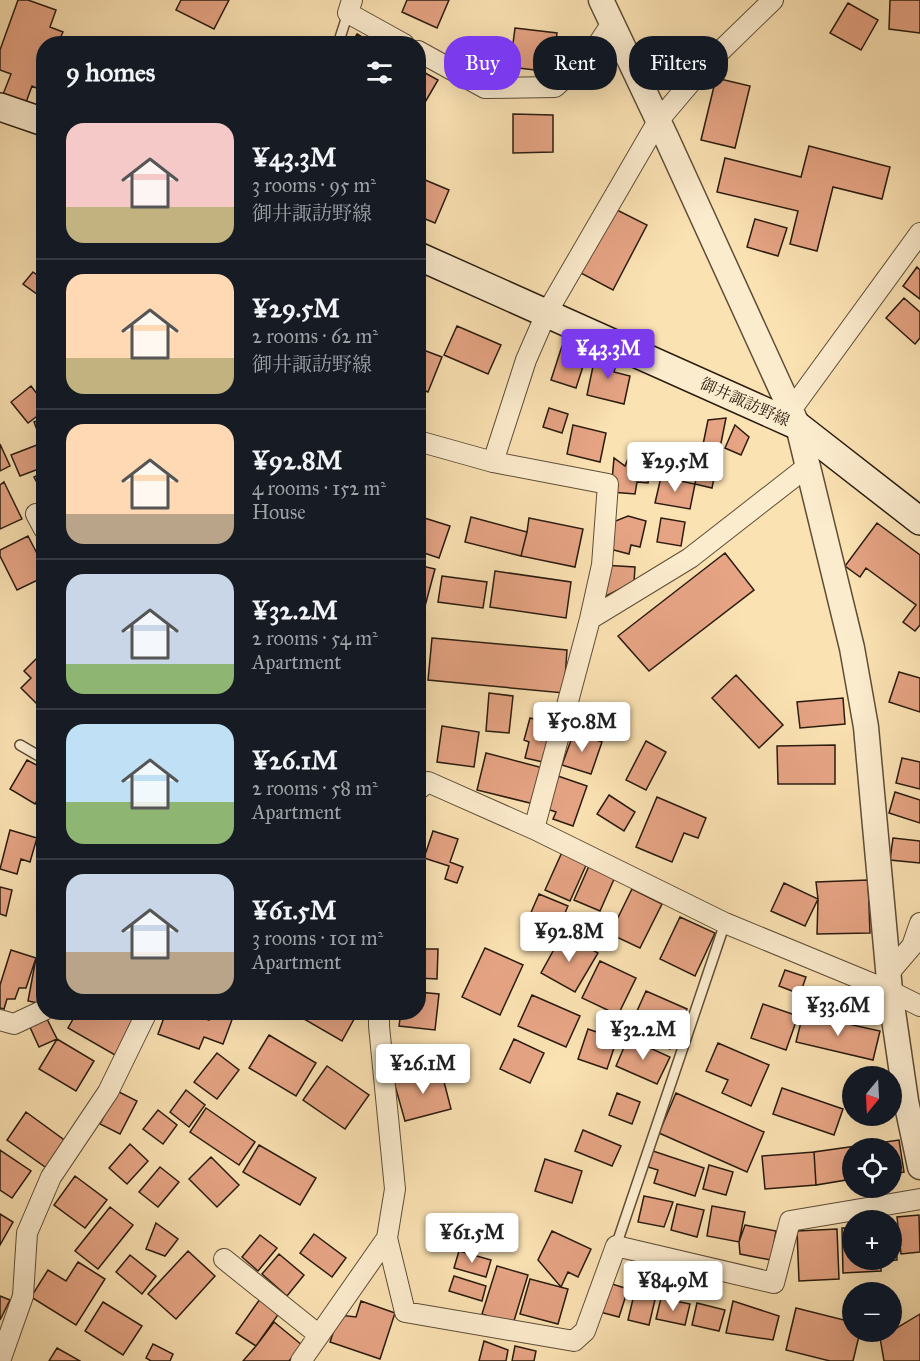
<!DOCTYPE html>
<html lang="en">
<head>
<meta charset="utf-8">
<style>
  :root { --surface:#171b24; --page:#242831; --text:#f1f3f6; --muted:#9ea1a6; --line:#363941; --accent:#7c3aed }
  body { margin:0; font-family:"IM FELL Great Primer","Noto Serif JP",serif; background:var(--page); color:var(--text); height:100vh; display:flex; flex-direction:column; font-size:22px; white-space:nowrap }
  * { box-sizing:border-box; margin:0 }
  p { font-size:20px; color:var(--muted) }
  .icon { flex:none; width:33px; height:33px; fill:none; stroke:currentColor; stroke-width:2; stroke-linecap:round; stroke-linejoin:round }
  .map { position:relative; flex:1; overflow:hidden }
  .drawer { position:absolute; left:36px; top:36px; width:390px; height:984px; display:flex; flex-direction:column; background:var(--surface); border-radius:24px; box-shadow:0 6px 24px #0002 }
  .drawer>* { flex:none }
  .guide { position:absolute; left:444px; top:36px; width:386px; height:54px; display:flex; gap:12px }
  .needle { width:39px; rotate:198deg }
  .tools { position:absolute; left:842px; top:1066px; display:grid; gap:12px }
  .tools a { display:grid; place-items:center; width:60px; height:60px; border-radius:50%; background:var(--surface); box-shadow:0 6px 24px #0002; font-size:30px }
  .price { position:absolute; translate:-50% -51px; padding:0 14px; border-radius:6px; background:#fff; color:#222; font-size:20px; line-height:39px; filter:drop-shadow(0 2px 3px #0008) }
  .price::after { content:''; position:absolute; left:50%; top:36px; width:18px; height:14px; margin-left:-9px; background:inherit; clip-path:polygon(0 0,100% 0,50% 100%) }
  .price.selected { background:var(--accent); color:#fff }
  ul { padding:0; list-style:none }
  li { display:flex; align-items:center; gap:18px; height:150px; padding:0 30px }
  li+li { border-top:2px solid var(--line) }
  li span { display:grid; place-items:center; flex:none; width:168px; height:120px; border-radius:18px; color:#555 }
  li>.icon { margin-inline-start:auto }
  span .icon { width:72px; height:72px; fill:#fffc; stroke-width:1 }
  li b { font-size:26px }
  h2 { display:flex; justify-content:space-between; align-items:center; height:72px; padding:0 30px; font-size:26px }
  .tag { padding:0 21px; border-radius:24px; background:var(--surface); box-shadow:0 6px 24px #0002; font-size:21px; line-height:54px }
  .tag.selected { background:var(--accent); color:#fff }
  .map>svg:first-child { display:block }
</style>
</head>
<body>
<div class="map">
<svg width="920" height="1361" viewBox="0 0 920 1361">
  <rect width="100%" height="100%" fill="#fbe2b3"/>
  <filter id="stains"><feTurbulence type="fractalNoise" baseFrequency=".00333" numOctaves="4"/><feColorMatrix values="0 0 0 0 .2 0 0 0 0 .09 0 0 0 0 .02 0 0 0 .5 -.17"/></filter>
  <radialGradient id="worn" r=".72"><stop offset=".6" stop-color="#630" stop-opacity="0"/><stop offset="1" stop-color="#630" stop-opacity=".3"/></radialGradient>
  <path fill="#e6a484" stroke="#2a1c0f" stroke-width="1.5" d="M18,0h10l28,10 -6,17 13,5 -4,9 6,3h-21v39l-3,7 -9,-4 -7,19 -23,-8 9,-23 -11,-4v-20z
    M181,0h48l-15,29 -38,-19z
    M407,0h42l-12,28 -35,-16z
    M890,0h30v33l-31,-4z
    M848,3l30,17 -17,30 -31,-17z
    M515,28l42,5 -5,39 -42,-5z
    M357,34l17,10h-23z
    M418,69l20,11 -18,31 -2,-1z
    M716,78l34,8 -15,62 -34,-8z
    M513,114l40,1v37l-40,1z
    M809,146l81,21 -8,32 -49,-12 -16,64 -27,-7 8,-33 -81,-19 8,-34 76,19z
    M418,177l31,13 -14,33 -17,-7z
    M611,207l36,18 -34,65 -36,-19z
    M755,219l32,9 -9,28 -31,-9z
    M917,267l3,3v29l-17,-13z
    M33,272l11,8v14l-3,3 -18,-13z
    M904,298l16,14v26l-5,6 -29,-26z
    M457,326l44,19 -13,29 -44,-19z
    M562,346l25,8 -11,34 -25,-8z
    M418,348l24,9 -14,35 -10,-4z
    M596,352l22,5 -4,15 16,4 -6,28 -37,-9z
    M31,386l13,17v8l-16,12 -17,-21z
    M549,408l19,6 -6,19 -19,-6z
    M44,418v49l-24,9 -9,-21 31,-12 -8,-21z
    M726,418l-14,70 -17,-4 13,-64z
    M573,425l33,8 -6,29 -33,-8z
    M735,425l14,12 -8,18 -16,-7z
    M0,444l10,22 -10,5z
    M630,454l20,7 -2,22 -11,-1 -2,12 -24,-2 3,-34 11,8z
    M44,472v24l-10,-19z
    M661,477l34,7 -5,25 -35,-6z
    M4,482l18,37 -22,10v-44z
    M418,516l32,10 -11,32 -21,-7z
    M628,516l18,5 -6,26 -9,-2 -2,9 -23,-6 7,-26z
    M471,517l56,15 -6,24 -56,-14z
    M529,518l54,11 -8,38 -54,-11 6,-24z
    M661,518l24,4 -4,24 -24,-4z
    M877,523l43,32v70l-5,6 -12,-9 13,-17 -50,-37 -6,9 -15,-11z
    M28,536l16,31v10l-27,13 -17,-34v-6z
    M725,553l29,37 -105,81 -31,-35z
    M418,565l17,4 -17,63z
    M602,565l33,2 -1,15 -34,17z
    M495,571l76,11 -5,36 -76,-11z
    M442,576l45,6 -4,26 -45,-6z
    M432,638l135,12 -3,43 -136,-13z
    M44,651v54l-3,3 -20,-20 10,-10 -7,-7z
    M899,672l21,6v34l-31,-10z
    M736,675l47,50 -24,23 -47,-50z
    M489,693l24,3 -4,37 -23,-2z
    M843,698l2,26 -45,4 -3,-26z
    M530,718l24,6 -11,38 -18,-4 4,-16 -5,-2z
    M442,726l37,6 -5,35 -37,-5z
    M574,732l28,10 -11,32 -29,-9z
    M646,741l20,11 -20,38 -20,-10z
    M835,745v39h-57l-1,-38z
    M486,753l57,15 -9,36 -57,-14z
    M902,758l18,4v27l-24,-6z
    M27,760l17,9v21l-9,14 -25,-15z
    M555,775l32,11 -14,40 -20,-7 3,-7 -12,-4z
    M895,792l25,8v23l-31,-10z
    M609,795l26,17 -11,19 -27,-17z
    M657,797l49,21 -8,20 -14,-5 -12,29 -36,-15z
    M10,830l27,8 -7,24 -9,-3 -4,15 -17,-5z
    M433,831l25,8 -8,23 13,5 -6,16 -12,-4 4,-13 -25,-8z
    M893,838l27,3v22l-30,-3z
    M563,850l25,11 -18,40 -25,-11z
    M589,866l26,11 -15,34 -26,-11z
    M868,880l2,53 -53,1 1,-35 -2,-17z
    M784,883l34,16 -13,27 -34,-15z
    M0,887l12,3 -6,26 -6,-2z
    M632,889l30,15 -22,44 -30,-14z
    M539,894l29,12 -16,37 -29,-12z
    M680,917l35,16 -20,43 -35,-17z
    M563,933l35,20 -23,39 -34,-19z
    M485,948l38,17 -23,50 -38,-18z
    M418,949h20l-1,30 -19,-1z
    M11,950l25,8 -10,30h-7l-4,11h-8l-3,10 -4,-1v-23z
    M36,958l8,1 -1,45 -15,-3z
    M600,961l36,17 -18,37 -36,-17z
    M785,970l21,7 -6,17 -21,-8z
    M646,991l41,18 -17,40 -42,-18z
    M418,992l21,2 -4,36 -36,-4 2,-14h17z
    M532,995l48,21 -14,31 -48,-21z
    M763,1004l35,12 -12,34 -35,-12z
    M77,1012h43l15,9 -20,34 -47,-27z
    M166,1012h22l21,8 6,-8h6l12,5 -10,27 -19,-7 -5,12 -41,-15z
    M292,1012h66l-16,29z
    M803,1014l77,17 -7,29 -77,-18z
    M46,1017l11,22 -18,8 -10,-22z
    M588,1029l29,10 -10,30 -29,-10z
    M269,1035l47,28 -20,33 -47,-28z
    M628,1038l42,19 -13,27 -41,-18z
    M57,1039l37,22 -18,30 -37,-22z
    M514,1039l30,14 -14,30 -30,-14z
    M718,1043l51,22 -18,41 -29,-13 6,-13 -22,-9z
    M217,1053l22,17 -22,29 -23,-17z
    M327,1066l42,29 -24,34 -42,-29z
    M441,1070l10,39 -46,12 -11,-39z
    M782,1088l61,21 -9,26 -61,-21z
    M186,1090l19,15 -16,22 -19,-15z
    M117,1091l20,10 -17,33 -20,-10z
    M617,1093l23,9 -8,22 -23,-9z
    M676,1093l88,39 -17,40 -88,-39z
    M206,1108l49,34 -16,23 -49,-33z
    M158,1110l19,15 -14,19 -20,-15z
    M26,1112l41,30 -19,27 -41,-29z
    M583,1130l38,16 -9,20 -37,-15z
    M899,1140l5,32 -13,2v-25h-39v30l-36,6 -2,-33z
    M130,1144l18,17 -21,23 -18,-16z
    M259,1145l57,33 -16,27 -57,-33z
    M0,1150l31,21 -19,27 -12,-8z
    M653,1151l51,17 -9,28 -41,-13 4,-13 -10,-3z
    M814,1152l2,33 -51,4 -3,-33z
    M211,1157l28,28 -22,22 -28,-28z
    M545,1159l37,12 -10,32 -37,-12z
    M709,1165l24,7 -7,23 -23,-6z
    M160,1167l19,15 -21,25 -19,-15z
    M75,1176l32,24 -22,28 -31,-23z
    M644,1196l29,6 -9,25 -26,-5z
    M677,1204l27,6 -7,27 -26,-7z
    M712,1206l33,6 -6,30 -32,-6z
    M110,1207l23,18 -35,44 -23,-18z
    M0,1214l13,8 -13,23z
    M919,1215l1,37 -19,2 -4,-37z
    M156,1223l22,16 -13,17 -19,-7z
    M745,1225l31,6 -5,29 -31,-6 -1,-12z
    M842,1228h10v32h39v-26h5l1,26 -16,1v10l-38,2z
    M837,1229l2,50 -40,2 -2,-50z
    M552,1231l39,18 -13,28 -10,-5 -7,15 -23,-27z
    M314,1234l32,24 -14,19 -32,-24z
    M260,1235l17,13 -19,23 -16,-14z
    M188,1251l27,25 -39,43 -28,-25z
    M459,1251l32,9 -5,17 -32,-9z
    M279,1254l25,21 -17,21 -25,-22z
    M130,1255l26,21 -14,18 -26,-22z
    M78,1262l27,17 -29,46 -45,-28 17,-27 18,11z
    M497,1266l31,9 -15,49 -31,-10z
    M454,1276l32,10 -4,15 -33,-10z
    M530,1279l38,10 -10,35 -38,-10z
    M637,1282l21,5 -9,38 -21,-5z
    M609,1283l19,6 -9,28 -19,-5z
    M0,1296l10,4 -10,20z
    M661,1298l29,6 -5,21 -29,-6z
    M260,1299l20,13 -24,34 -20,-13z
    M361,1301l34,12 -15,46 -50,-17 9,-27 17,2z
    M733,1301l46,15 -6,24 -47,-7z
    M103,1302l39,24 -19,29 -38,-24z
    M697,1303l28,7 -6,21 -27,-6z
    M796,1308l56,14v10h8l-7,29h-23l-44,-11z
    M920,1314v47h-36l-4,-23z
    M274,1322l28,23 -13,16h-46l13,-15z
    M484,1341l24,9 -2,11h-27z
    M153,1344l20,10 -3,7h-19l-5,-3z
    M515,1346l21,5 -2,10h-22z
    M57,1348l23,13h-31z"/>
  <g fill="none" stroke-linecap="round" stroke-linejoin="round">
    <defs>
      <path id="service" d="M338,44l10,-31
        M20,745l24,14
        M616,1246l109,-323"/>
      <path id="minor" d="M352,0l-4,13 56,31
        M418,51l67,37 70,-1 37,-34 20,-30
        M791,410l129,-177
        M418,441l75,21 115,22 -6,81 -12,54 -56,210
        M493,462l33,-102 20,-46 112,-193 44,-52 71,-69
        M36,514l8,15
        M590,619l100,-61 118,-92
        M418,790l10,-8 106,47 191,94 165,68 30,15
        M888,974l24,-28 8,-23
        M379,1012v14l16,163 -8,49 18,74 169,29 11,-10 31,-85 158,37 16,-62 130,-22
        M0,1020l14,4 30,-14
        M224,1259l95,76
        M0,1361l23,-65 4,-63 24,-56 57,-85 39,-80
        M301,1361l86,-123"/>
      <path id="tertiary" d="M601,0l65,137 132,289 54,222 14,79 24,264 16,110 14,66"/>
      <path id="secondary" d="M0,107l44,15
        M418,256l380,170 122,95"/>
    </defs>
    <use href="#service" stroke="#5e4e38" stroke-width="12"/>
    <use href="#minor" stroke="#5e4e38" stroke-width="22"/>
    <use href="#tertiary" stroke="#5e4e38" stroke-width="27"/>
    <use href="#secondary" stroke="#2a1c0f" stroke-width="30"/>
    <use href="#service" stroke="#fcecce" stroke-width="9"/>
    <use href="#minor" stroke="#fcecce" stroke-width="20"/>
    <use href="#tertiary" stroke="#fcecce" stroke-width="24"/>
    <use href="#secondary" stroke="#fcecce" stroke-width="27"/>
  </g>
  <g text-anchor="middle" dominant-baseline="central" stroke-width="5" stroke-linejoin="round" paint-order="stroke">
    <g font-size="16" fill="#2a1c0f" stroke="#fcecce">
      <text transform="translate(745 402) rotate(24)">御井諏訪野線</text>
    </g>
  </g>
  <rect width="100%" height="100%" filter="url(#stains)"/>
  <rect width="100%" height="100%" fill="url(#worn)"/>
</svg>
<div class="tools">
<a><svg class="needle" viewBox="-14 -14 28 28"><path d="M0-13l5 13h-10z" fill="#e53935"/><path d="M0 13l5-13h-10z" fill="#9ea1a6"/></svg></a>
<a><svg class="icon" aria-label="locate" viewBox="0 0 24 24"><circle cx="12" cy="12" r="6"/><path d="M12 2v4M12 18v4M2 12h4M18 12h4"/></svg></a>
<a>+</a>
<a>−</a>
</div>
<b class="price selected" style="left:608px;top:380px">¥43.3M</b>
<b class="price" style="left:675px;top:493px">¥29.5M</b>
<b class="price" style="left:582px;top:753px">¥50.8M</b>
<b class="price" style="left:569px;top:963px">¥92.8M</b>
<b class="price" style="left:838px;top:1037px">¥33.6M</b>
<b class="price" style="left:643px;top:1061px">¥32.2M</b>
<b class="price" style="left:423px;top:1095px">¥26.1M</b>
<b class="price" style="left:472px;top:1264px">¥61.5M</b>
<b class="price" style="left:673px;top:1312px">¥84.9M</b>
<div class="guide">
<a class="tag selected">Buy</a>
<a class="tag">Rent</a>
<a class="tag">Filters</a>
</div>
<section class="drawer">
<h2>9 homes<svg class="icon" aria-label="filters" viewBox="0 0 24 24"><path d="M4 7h16M4 17h16"/><circle cx="9" cy="7" r="2"/><circle cx="15" cy="17" r="2"/></svg></h2>
<ul>
<li><span style="background:linear-gradient(#f6c9c9 70%,#c2b280 0)"><svg class="icon" aria-label="home" viewBox="0 0 24 24"><path d="M3 11l9-7 9 7M6 9v11h12V9"/></svg></span><div><b>¥43.3M</b><p>3 rooms · 95 m²</p><p>御井諏訪野線</p></div></li>
<li><span style="background:linear-gradient(#ffd9b3 70%,#c2b280 0)"><svg class="icon" aria-label="home" viewBox="0 0 24 24"><path d="M3 11l9-7 9 7M6 9v11h12V9"/></svg></span><div><b>¥29.5M</b><p>2 rooms · 62 m²</p><p>御井諏訪野線</p></div></li>
<li><span style="background:linear-gradient(#ffd9b3 75%,#b9a48a 0)"><svg class="icon" aria-label="home" viewBox="0 0 24 24"><path d="M3 11l9-7 9 7M6 9v11h12V9"/></svg></span><div><b>¥92.8M</b><p>4 rooms · 152 m²</p><p>House</p></div></li>
<li><span style="background:linear-gradient(#c9d6e8 75%,#8fb573 0)"><svg class="icon" aria-label="home" viewBox="0 0 24 24"><path d="M3 11l9-7 9 7M6 9v11h12V9"/></svg></span><div><b>¥32.2M</b><p>2 rooms · 54 m²</p><p>Apartment</p></div></li>
<li><span style="background:linear-gradient(#bfe0f5 65%,#8fb573 0)"><svg class="icon" aria-label="home" viewBox="0 0 24 24"><path d="M3 11l9-7 9 7M6 9v11h12V9"/></svg></span><div><b>¥26.1M</b><p>2 rooms · 58 m²</p><p>Apartment</p></div></li>
<li><span style="background:linear-gradient(#c9d6e8 65%,#b9a48a 0)"><svg class="icon" aria-label="home" viewBox="0 0 24 24"><path d="M3 11l9-7 9 7M6 9v11h12V9"/></svg></span><div><b>¥61.5M</b><p>3 rooms · 101 m²</p><p>Apartment</p></div></li>
</ul>
</section>
</div>
</body>
</html>
